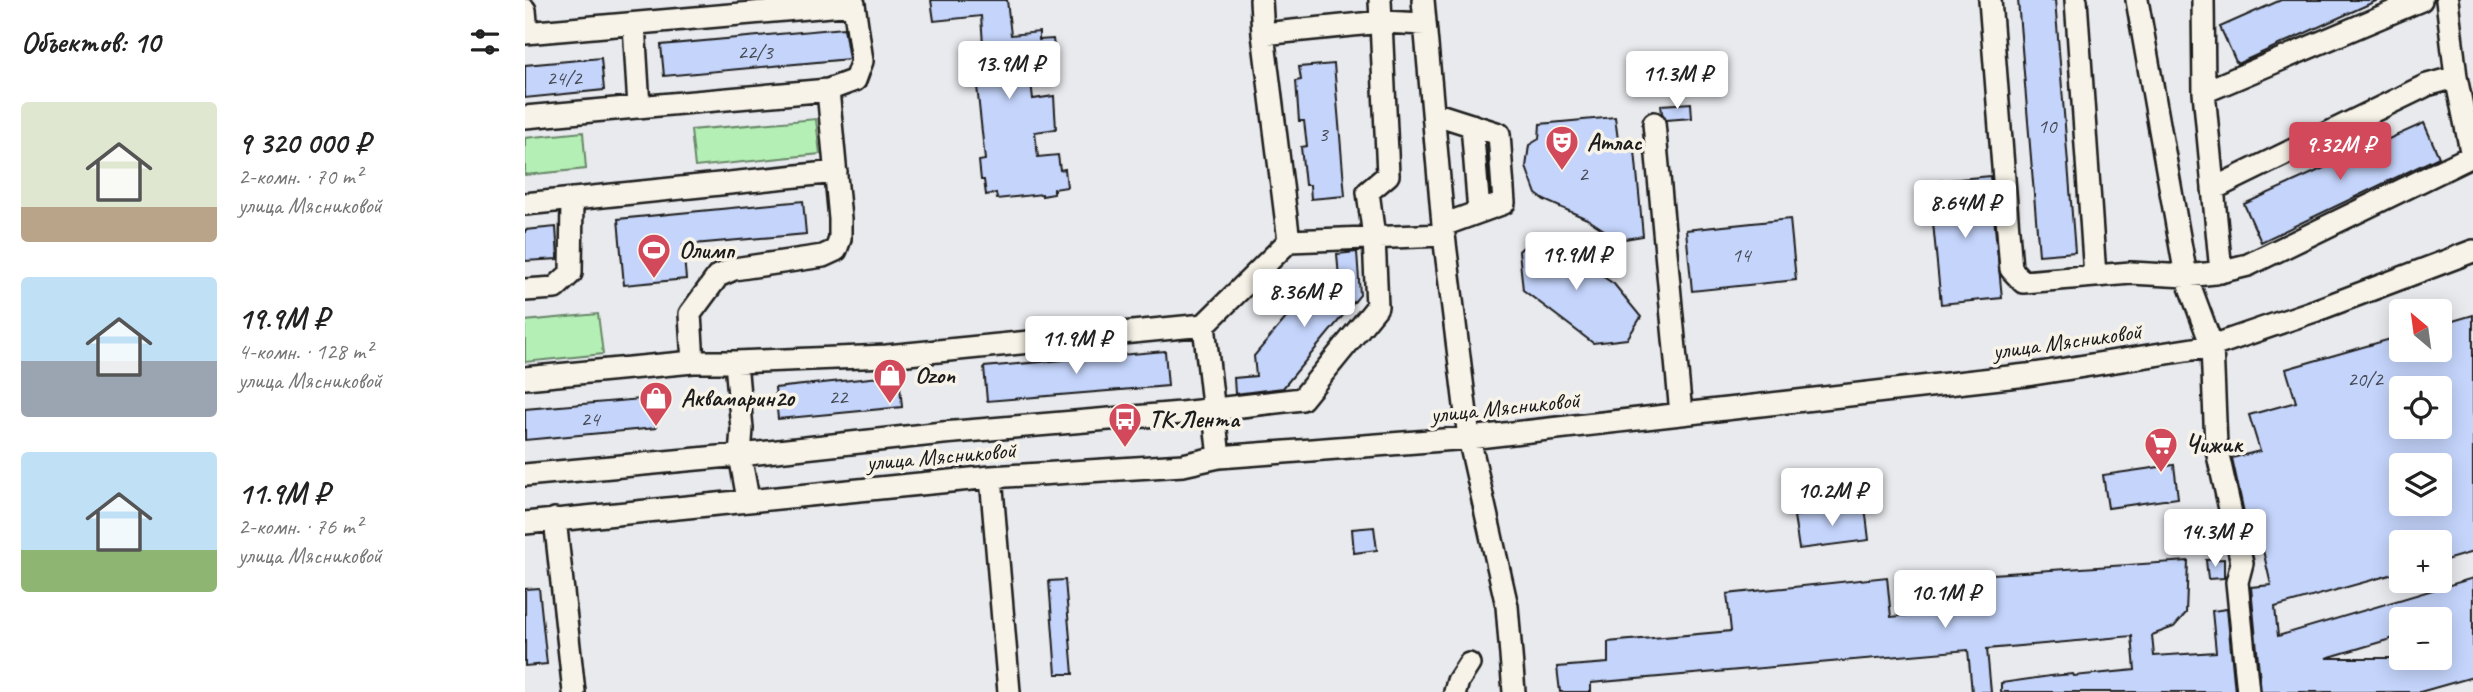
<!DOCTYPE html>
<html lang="ru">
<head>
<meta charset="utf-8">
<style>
  :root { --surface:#fff; --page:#f2f2f2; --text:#222; --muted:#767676; --accent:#d1495b }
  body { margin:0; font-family:Caveat,sans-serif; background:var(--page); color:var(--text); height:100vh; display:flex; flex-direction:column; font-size:26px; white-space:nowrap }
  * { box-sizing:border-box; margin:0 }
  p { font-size:23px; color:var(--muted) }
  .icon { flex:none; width:38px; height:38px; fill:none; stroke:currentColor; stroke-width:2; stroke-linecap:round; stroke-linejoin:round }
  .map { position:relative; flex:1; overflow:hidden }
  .details { display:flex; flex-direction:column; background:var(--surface); width:525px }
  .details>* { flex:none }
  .needle { width:46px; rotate:331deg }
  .fabs { position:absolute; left:1864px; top:299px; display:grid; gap:14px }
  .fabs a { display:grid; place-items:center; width:63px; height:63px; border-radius:7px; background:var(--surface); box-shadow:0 4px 18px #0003; font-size:35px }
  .price { position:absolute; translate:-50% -60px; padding:0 16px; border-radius:7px; background:#fff; color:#222; font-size:23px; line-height:46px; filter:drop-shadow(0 2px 4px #0008) }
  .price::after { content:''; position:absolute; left:50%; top:42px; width:21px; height:16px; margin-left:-10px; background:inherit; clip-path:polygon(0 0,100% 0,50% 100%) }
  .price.selected { background:var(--accent); color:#fff }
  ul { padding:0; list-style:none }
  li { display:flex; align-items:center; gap:21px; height:175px; padding:0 21px }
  li span { display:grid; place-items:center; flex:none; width:196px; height:140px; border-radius:7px; color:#555 }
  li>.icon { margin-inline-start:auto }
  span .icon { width:84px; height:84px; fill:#fffc; stroke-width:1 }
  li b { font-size:30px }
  h2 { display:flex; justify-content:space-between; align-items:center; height:84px; padding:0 21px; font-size:30px }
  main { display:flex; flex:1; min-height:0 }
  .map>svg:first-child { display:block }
</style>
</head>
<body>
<main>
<section class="details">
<h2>Объектов: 10<svg class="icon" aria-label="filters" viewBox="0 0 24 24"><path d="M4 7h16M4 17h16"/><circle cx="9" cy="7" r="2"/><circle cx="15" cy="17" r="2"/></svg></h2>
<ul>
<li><span style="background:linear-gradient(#dfe7d0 75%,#b9a48a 0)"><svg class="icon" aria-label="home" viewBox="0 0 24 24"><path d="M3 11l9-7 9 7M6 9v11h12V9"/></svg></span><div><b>9 320 000 ₽</b><p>2-комн. · 70 m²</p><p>улица Мясниковой</p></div></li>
<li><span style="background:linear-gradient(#bfe0f5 60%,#9aa5b1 0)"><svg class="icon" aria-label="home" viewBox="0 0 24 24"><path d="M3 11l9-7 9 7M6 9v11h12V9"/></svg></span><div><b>19.9M ₽</b><p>4-комн. · 128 m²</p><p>улица Мясниковой</p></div></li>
<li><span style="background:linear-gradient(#bfe0f5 70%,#8fb573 0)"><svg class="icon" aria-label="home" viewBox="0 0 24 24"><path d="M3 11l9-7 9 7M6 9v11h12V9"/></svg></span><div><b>11.9M ₽</b><p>2-комн. · 76 m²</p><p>улица Мясниковой</p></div></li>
</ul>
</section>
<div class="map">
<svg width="1948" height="692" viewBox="0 0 1948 692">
  <rect width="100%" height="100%" fill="#e8eaee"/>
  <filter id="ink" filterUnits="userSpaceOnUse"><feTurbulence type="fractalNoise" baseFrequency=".0143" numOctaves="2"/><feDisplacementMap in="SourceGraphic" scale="14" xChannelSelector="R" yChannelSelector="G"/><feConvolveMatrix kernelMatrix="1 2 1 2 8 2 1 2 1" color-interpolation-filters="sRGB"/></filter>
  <g filter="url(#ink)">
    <path fill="#b4f0b5" stroke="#688668" stroke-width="2" d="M291,119l4,35 -125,13 -4,-37z
      M58,132l3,37 -61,6v-37z
      M73,314l5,40 -78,8v-41z"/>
    <path fill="#c4d4fb" stroke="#1c1c1c" stroke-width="2" fill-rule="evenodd" d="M406,0h76l4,35 28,-3v8l14,-1 2,16 -6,1 2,14 -21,3 3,26 21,-3 2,33 -21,3 3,25 20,-2 2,15 5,-1 2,18 -13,2v5l-12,2v-2l-45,5 -1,-6 -10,2 -2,-15h-3l-2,-19 6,-1 -9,-83 -6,1 -2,-17h6l-2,-16 11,-1 -2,-28 -47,5z
      M1493,0h37l20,252 -36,3z
      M1756,0h97l-141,64 -17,-37z
      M319,28l5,31 -185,17 -3,-31z
      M76,58l3,32 -79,8v-33z
      M809,64l11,132 -34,3 -1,-14h-5l-4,-38 6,-1 -3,-25h-5l-3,-40 5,-1 -2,-13z
      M1166,103l1,15 -26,2 -4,-7 -1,-8z
      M1090,117l3,23h16l9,96 -24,4 -32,-21 -43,-19 -8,-6 -10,-27 3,-22 10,-6 1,-15z
      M1899,123l15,34 -178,85 -17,-38z
      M1465,176l12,122 -61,6 -12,-122z
      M278,201l3,33 -123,11 3,34 -62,6 -6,-66z
      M1265,219l6,61 -104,11 -6,-61z
      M31,227l2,32 -33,2v-31z
      M1013,233l76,51 27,33 -14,22 -34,4 -70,-53 -4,-39z
      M832,252l3,43 -77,93 -48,6 -1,-16 22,-2 -2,-20 65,-77 20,-1 -2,-24z
      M1948,315v237l-34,10v-20h-38v30l-126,35 3,29 195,-58v99l-53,15h-159l-10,-105 20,-2 -9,-39 -10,3 -20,-91 28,-7 -11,-36 47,-13 -10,-33 115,-33v14h38v-25zM1914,379v48h-38v-39zM1876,466h38v38h-38zM1876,620h38v38h-113l75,-22z
      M640,351l3,35 -181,15 -3,-34z
      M374,375l3,32 -124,12 -3,-31z
      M128,398l3,30 -131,12v-31z
      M1649,465l4,33 -70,10 -5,-33z
      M1340,507l4,33 -70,9 -5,-33z
      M849,527l3,23 -23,3 -2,-24z
      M1699,559v19l-16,1 -2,-19z
      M1663,561l-2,52 -12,14 -22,8 2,21 62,-4 -4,-41 15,-2 8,83h-234v-9l49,-7 23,-2 1,2 61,-6 -3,-34 -145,13 4,43h-19l-4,-42 -377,33v9h-31l-3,-25 51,-4v-21l123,-11 -4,-37 160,-17 4,40 28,-3 -3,-35z
      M540,580l8,94h-17l-7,-93z
      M14,588l8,76 -22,2v-77z"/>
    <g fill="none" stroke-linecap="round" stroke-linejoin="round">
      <defs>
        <path id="minor" d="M898,0l21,235 25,203 38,168 7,86
          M1465,0l21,269 12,13 108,-9 55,3 29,-3 33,-8 224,-109 -16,-79 -9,-77
          M1551,0l19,276
          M1612,0l49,276 26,70 4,100 26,117 -5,19 11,110
          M1678,0l1,92 17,180
          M0,10l2,22
          M109,24l5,83
          M0,33l329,-29 8,57 -7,19 -27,10
          M738,34l119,-12 43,2
          M1679,92l217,-92
          M908,113l66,21 5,69 -61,22
          M0,117l303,-27 12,129v20l-4,11 -13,6 -89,13 -16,7 -28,38 3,48
          M1129,123l27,291
          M947,125l7,87
          M1688,189l214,-104 29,-8
          M0,204l311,-32
          M764,241l155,-6
          M0,290l30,-2 16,-15 1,-74
          M679,325l85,-84 -26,-207 -2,-34
          M211,362l151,-6 317,-31 15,132
          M0,378l168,-16h43l6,67 -2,26 8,44
          M0,475l215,-20 203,-22 238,-20 121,-14 75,-92 -3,-70 -6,-45 20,-17 -8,-175
          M466,477l18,215
          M30,519l19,173
          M0,523l466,-46 192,-12 36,-8 250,-19 558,-63 185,-29 105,-36 156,-59
          M930,692l3,-11 11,-17"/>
      </defs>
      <use href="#minor" stroke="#1c1c1c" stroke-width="26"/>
      <use href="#minor" stroke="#f7f3e8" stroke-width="21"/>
    </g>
  </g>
  <defs>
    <symbol id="theatre-pin" viewBox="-11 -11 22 30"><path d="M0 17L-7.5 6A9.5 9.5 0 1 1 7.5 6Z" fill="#d1495b" stroke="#f7f3e8"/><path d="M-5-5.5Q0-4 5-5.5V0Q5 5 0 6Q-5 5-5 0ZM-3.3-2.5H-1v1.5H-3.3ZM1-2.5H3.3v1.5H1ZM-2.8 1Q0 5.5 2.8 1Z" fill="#fff"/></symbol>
    <symbol id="stadium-pin" viewBox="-11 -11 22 30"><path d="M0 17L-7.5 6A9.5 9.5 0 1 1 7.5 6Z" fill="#d1495b" stroke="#f7f3e8"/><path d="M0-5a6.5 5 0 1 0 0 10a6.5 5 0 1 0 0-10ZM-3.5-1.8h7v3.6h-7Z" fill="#fff"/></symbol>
    <symbol id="shop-pin" viewBox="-11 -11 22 30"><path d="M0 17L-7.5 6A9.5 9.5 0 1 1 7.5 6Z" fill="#d1495b" stroke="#f7f3e8"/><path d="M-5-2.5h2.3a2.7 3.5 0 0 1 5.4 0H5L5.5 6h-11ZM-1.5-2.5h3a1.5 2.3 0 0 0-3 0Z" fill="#fff"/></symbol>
    <symbol id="bus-pin" viewBox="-11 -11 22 30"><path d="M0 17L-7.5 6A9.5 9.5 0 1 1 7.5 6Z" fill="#d1495b" stroke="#f7f3e8"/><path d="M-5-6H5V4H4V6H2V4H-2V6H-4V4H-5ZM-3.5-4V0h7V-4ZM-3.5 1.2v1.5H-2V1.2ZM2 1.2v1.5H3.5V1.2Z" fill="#fff"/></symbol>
    <symbol id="supermarket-pin" viewBox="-11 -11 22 30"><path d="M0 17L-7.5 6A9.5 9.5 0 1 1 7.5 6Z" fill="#d1495b" stroke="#f7f3e8"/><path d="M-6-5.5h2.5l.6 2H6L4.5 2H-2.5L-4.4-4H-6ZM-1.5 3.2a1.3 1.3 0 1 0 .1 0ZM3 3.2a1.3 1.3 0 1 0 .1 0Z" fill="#fff"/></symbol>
  </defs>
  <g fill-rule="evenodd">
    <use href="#theatre-pin" x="1018" y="123" width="38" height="52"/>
    <use href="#stadium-pin" x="110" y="231" width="38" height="52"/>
    <use href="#shop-pin" x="346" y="356" width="38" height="52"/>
    <use href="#shop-pin" x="112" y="379" width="38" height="52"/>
    <use href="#bus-pin" x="581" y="400" width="38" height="52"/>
    <use href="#supermarket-pin" x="1617" y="425" width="38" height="52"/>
  </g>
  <g text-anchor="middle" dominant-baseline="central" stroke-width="7" stroke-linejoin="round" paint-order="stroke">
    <g font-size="21" fill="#464a54">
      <text x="230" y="52">22/3</text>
      <text x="39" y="78">24/2</text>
      <text x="1522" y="126">10</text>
      <text x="798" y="134">3</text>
      <text x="1058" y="174">2</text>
      <text x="1216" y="255">14</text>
      <text x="1840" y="379">20/2</text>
      <text x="313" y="397">22</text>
      <text x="65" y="419">24</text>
    </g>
    <g font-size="24" font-weight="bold" fill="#1c1c1c" stroke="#f7f3e8" text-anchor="start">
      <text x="1062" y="142">Атлас</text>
      <text x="154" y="250">Олимп</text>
      <text x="390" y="375">Ozon</text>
      <text x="156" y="398">Аквамарин2о</text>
      <text x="624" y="419">ТК Лента</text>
      <text x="1660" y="444">Чижик</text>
    </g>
    <g font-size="24" fill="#1c1c1c" stroke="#f7f3e8">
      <text transform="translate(1542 341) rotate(-8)">улица Мясниковой</text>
      <text transform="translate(980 407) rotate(-6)">улица Мясниковой</text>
      <text transform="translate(416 456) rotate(-5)">улица Мясниковой</text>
    </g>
  </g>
</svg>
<div class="fabs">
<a><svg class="needle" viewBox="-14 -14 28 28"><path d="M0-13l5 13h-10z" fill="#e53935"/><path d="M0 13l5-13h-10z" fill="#767676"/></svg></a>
<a><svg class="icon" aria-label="locate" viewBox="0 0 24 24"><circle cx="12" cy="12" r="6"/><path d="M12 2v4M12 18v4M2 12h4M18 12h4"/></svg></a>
<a><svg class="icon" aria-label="layers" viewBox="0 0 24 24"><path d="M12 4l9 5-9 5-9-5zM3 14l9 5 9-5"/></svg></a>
<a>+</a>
<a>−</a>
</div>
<b class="price" style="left:484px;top:101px">13.9M ₽</b>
<b class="price" style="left:1152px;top:111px">11.3M ₽</b>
<b class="price selected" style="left:1815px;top:182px">9.32M ₽</b>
<b class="price" style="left:1440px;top:240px">8.64M ₽</b>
<b class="price" style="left:1051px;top:292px">19.9M ₽</b>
<b class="price" style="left:779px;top:329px">8.36M ₽</b>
<b class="price" style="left:551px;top:376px">11.9M ₽</b>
<b class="price" style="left:1307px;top:528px">10.2M ₽</b>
<b class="price" style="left:1690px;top:569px">14.3M ₽</b>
<b class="price" style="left:1420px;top:630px">10.1M ₽</b>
</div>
</main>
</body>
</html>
